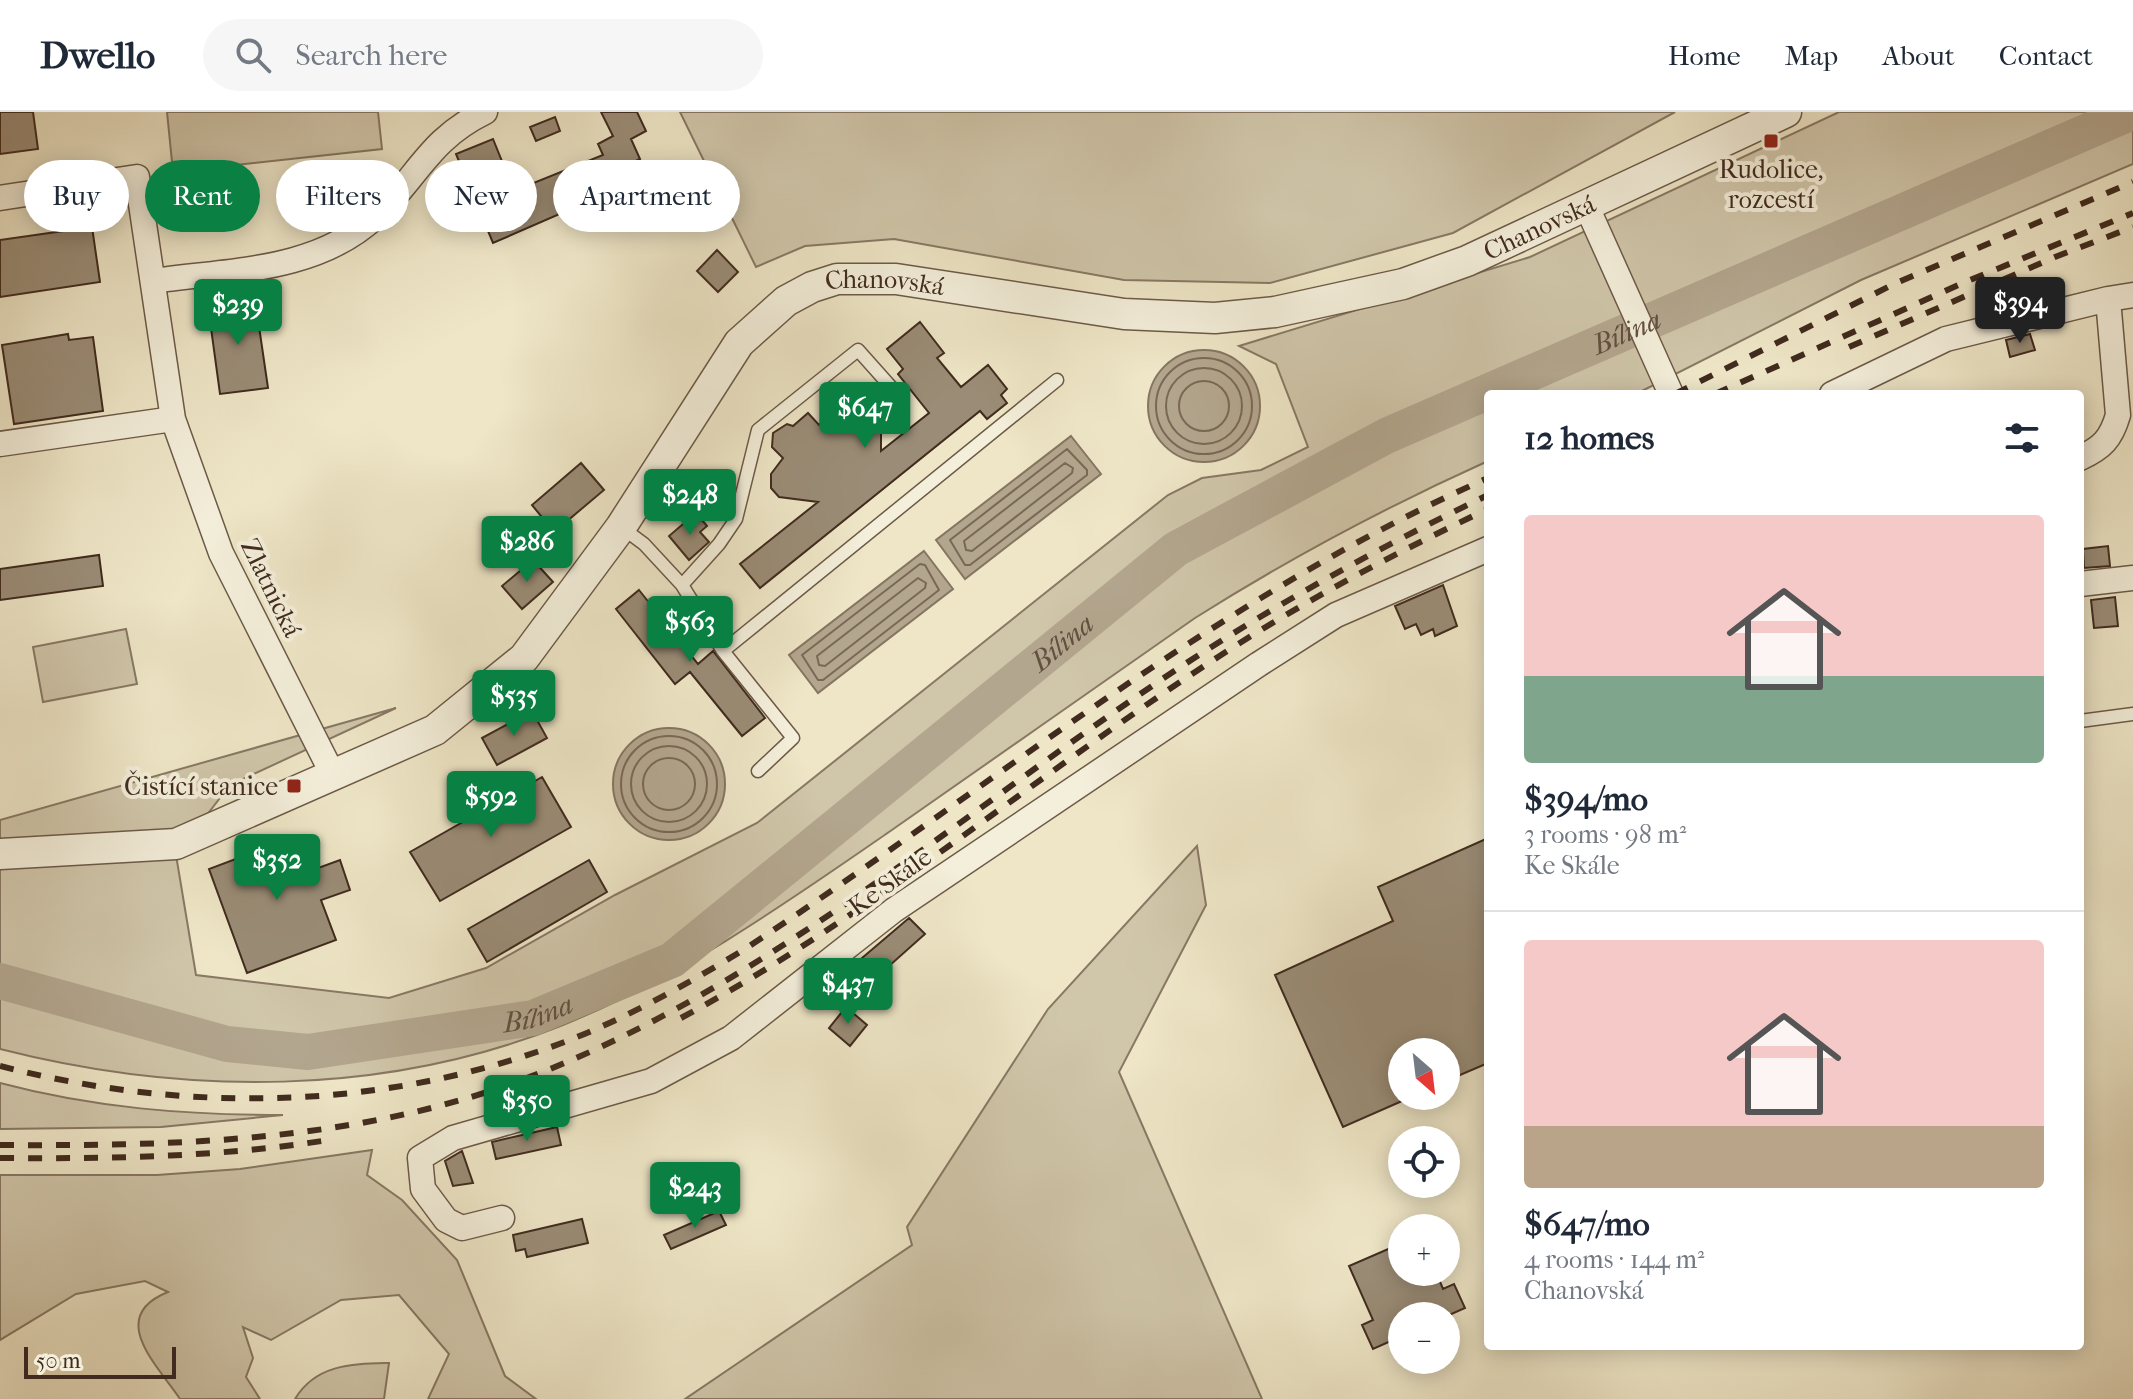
<!DOCTYPE html>
<html lang="en">
<head>
<meta charset="utf-8">
<style>
  :root { --surface:#fff; --page:#f6f6f7; --text:#1f2937; --muted:#747a83; --line:#e0e1e3; --accent:#0b8043 }
  body { margin:0; font-family:"IM FELL French Canon",serif; background:var(--page); color:var(--text); height:100vh; display:flex; flex-direction:column; font-size:30px; white-space:nowrap }
  * { box-sizing:border-box; margin:0 }
  p { font-size:26px; color:var(--muted) }
  .icon { flex:none; width:44px; height:44px; fill:none; stroke:currentColor; stroke-width:2; stroke-linecap:round; stroke-linejoin:round }
  .map { position:relative; flex:1; overflow:hidden }
  .sheet { position:absolute; left:1484px; top:278px; width:600px; height:960px; display:flex; flex-direction:column; background:var(--surface); border-radius:8px; box-shadow:0 4px 20px #0003 }
  .sheet>* { flex:none }
  .top-card { position:absolute; left:24px; top:48px; width:760px; height:72px; display:flex; gap:16px }
  .needle { width:52px; rotate:152deg }
  .controls { position:absolute; left:1388px; top:926px; display:grid; gap:16px }
  .controls a { display:grid; place-items:center; width:72px; height:72px; border-radius:50%; background:var(--surface); box-shadow:0 4px 20px #0003; font-size:40px }
  .scale { position:absolute; left:24px; bottom:20px; width:152px; box-sizing:border-box; padding-left:8px; border:4px solid #402b1e; border-top:0; font-size:22px; line-height:28px; white-space:nowrap; color:#402b1e; -webkit-text-stroke:6px #f4efdb; paint-order:stroke }
  .price { position:absolute; translate:-50% -68px; padding:0 18px; border-radius:8px; background:var(--accent); color:#fff; font-size:26px; line-height:52px; filter:drop-shadow(0 2px 4px #0008) }
  .price::after { content:''; position:absolute; left:50%; top:48px; width:24px; height:18px; margin-left:-12px; background:inherit; clip-path:polygon(0 0,100% 0,50% 100%) }
  .price.selected { background:#222; color:#fff }
  ul { padding:0; list-style:none }
  li { display:grid; align-content:center; gap:16px; height:424px; padding:0 40px }
  li+li { border-top:2px solid var(--line) }
  li span { display:grid; place-items:center; height:248px; border-radius:8px; color:#555 }
  li>.icon { margin-inline-start:auto }
  span .icon { width:144px; height:144px; fill:#fffc; stroke-width:1 }
  li b { font-size:34px }
  h2 { display:flex; justify-content:space-between; align-items:center; height:96px; padding:0 40px; font-size:34px }
  .tag { padding:0 28px; border-radius:36px; background:var(--surface); box-shadow:0 4px 20px #0003; font-size:28px; line-height:72px }
  .tag.selected { background:var(--accent); color:#fff }
  header { display:flex; align-items:center; gap:48px; box-sizing:border-box; height:112px; padding:0 40px; background:var(--surface); border-bottom:2px solid var(--line) }
  header strong { font-size:38px }
  nav { display:flex; gap:44px; margin-inline-start:auto; font-size:28px }
  .search { width:560px; height:72px; background:var(--page); display:flex; align-items:center; gap:20px; box-sizing:border-box; padding:0 28px; border-radius:44px; color:var(--muted); font-size:30px }
  .map>svg:first-child { display:block }
</style>
</head>
<body>
<header>
<strong>Dwello</strong>
<div class="search"><svg class="icon" aria-label="search" viewBox="0 0 24 24"><circle cx="10" cy="10" r="6"/><path d="M15 15l6 6"/></svg>Search here</div>
<nav><a>Home</a><a>Map</a><a>About</a><a>Contact</a></nav>
</header>
<div class="map">
<svg width="2133" height="1287" viewBox="0 0 2133 1287">
  <rect width="100%" height="100%" fill="#eee6c7"/>
  <filter id="stains"><feTurbulence type="fractalNoise" baseFrequency=".0025" numOctaves="4"/><feColorMatrix values="0 0 0 0 .2 0 0 0 0 .09 0 0 0 0 .02 0 0 0 .5 -.17"/></filter>
  <radialGradient id="worn" r=".72"><stop offset=".6" stop-color="#630" stop-opacity="0"/><stop offset="1" stop-color="#630" stop-opacity=".3"/></radialGradient>
  <path fill="#d0c6aa" stroke="#887864" stroke-width="2" d="M167,0h211l4,37 -209,23z
    M680,0h995l-222,121 -183,50 -146,-3 -230,-41 -89,7 -49,21z
    M1839,0h294v52l-272,116 -225,114h-148v67c-102,46 -198,97 -293,157 -102,71 -204,143 -306,214 -104,72 -208,145 -326,193 -178,72 -379,71 -563,24v-229l396,-112 -166,77 -54,70 20,120 193,23 97,-30 129,-73 142,-72 411,-328 34,-17 59,-8 47,-23 -32,-83 -37,-18 291,-89z
    M126,517l11,55 -94,18 -10,-55z
    M1197,734l9,59 -87,167 143,327h-577l227,-154 -5,-18 141,-218z
    M0,971c94,25 186,32 283,32l-122,12 -161,2z
    M372,1038l-5,25 35,25 55,60 48,116 31,23h-108l21,-45 -50,-59 -58,5 -70,40 -28,-13 10,31 -7,19 14,22h-80c-21,-32 -75,-82 -12,-107l-23,-11 -69,13 -76,46v-165h157l83,-6z
    M389,1251l-5,36h-89c21,-35 57,-35 94,-36z"/>
  <path fill="#b3a68e" stroke="#857561" stroke-width="2" d="M1148 294a56 56 0 1 1 112 0a56 56 0 1 1-112 0Z
    M1071,324l30,38 -136,105 -29,-39z
    M924,439l29,38 -135,104 -29,-38z
    M613 672a56 56 0 1 1 112 0a56 56 0 1 1-112 0Z"/>
  <g fill="none" stroke-linecap="round" stroke-linejoin="round">
    <path stroke="#7a6856" stroke-width="2" d="M1156 294a48 48 0 1 1 96 0a48 48 0 1 1-96 0Z
      M1166 294a38 38 0 1 1 76 0a38 38 0 1 1-76 0Z
      M1179 294a25 25 0 1 1 50 0a25 25 0 1 1-50 0Z
      M1067,337l20,21v5l-117,90h-5l-15,-25z
      M1065,351l8,5 -1,5 -100,78 -6,-1 -2,-9z
      M920,452l5,1 14,25 -116,90h-5l-16,-25z
      M918,466l8,5 -1,5 -100,78 -6,-1 -2,-9z
      M621 672a48 48 0 1 1 96 0a48 48 0 1 1-96 0Z
      M631 672a38 38 0 1 1 76 0a38 38 0 1 1-76 0Z
      M643 672a26 26 0 1 1 52 0a26 26 0 1 1-52 0Z"/>
    <path stroke="#b3a68e" stroke-width="36" id="s1" d="M0,869l227,63 81,8 225,-34 139,-58 504,-411 210,-113 746,-324"/>
  </g>
  <path fill="#9a8c76" stroke="#402b1e" stroke-width="2" d="M0,0h33l5,37 -38,5z
    M601,0h36l9,19 -15,8 9,20 -15,7 10,21 -30,13 -2,-5 -110,48 -37,-89 37,-15 21,52 89,-36 -5,-11 15,-8z
    M555,5l5,14 -24,10 -6,-14z
    M92,115l8,55 -100,15v-57z
    M717,138l21,22 -20,20 -21,-21z
    M255,187l13,89 -48,6 -12,-88z
    M920,210l24,31 -7,5 24,29 27,-22 19,24 -6,6 6,8 -20,16 -7,-8 -220,177 -20,-24 78,-62 -39,-5 -8,-9v-14l12,-16 -11,-11 1,-14 14,-9 6,2 15,-13 11,12 20,-16 5,6 9,-12 15,-2 13,11v39l48,-38 -31,-39 5,-5 -16,-20z
    M68,222l1,6 24,-3 10,74 -89,13 -12,-79z
    M2030,222l5,16 -25,7 -4,-17z
    M581,351l23,27 -50,42 -22,-27z
    M696,401l11,13 -7,6 9,10 -20,18 -20,-24z
    M2108,434l2,20 -26,2 -1,-19z
    M99,443l4,31 -103,14v-31z
    M533,448l20,22 -31,27 -20,-23z
    M1443,473l14,41 -22,10 -2,-7 -12,6 -5,-11 -11,5 -10,-23z
    M639,478l59,74 15,-13 52,67 -23,18 -52,-64 -15,12 -59,-75z
    M2115,485l3,29 -24,2 -3,-28z
    M532,599l15,27 -50,27 -15,-27z
    M542,665l29,50 -131,74 -30,-49z
    M297,724l13,35 30,-11 10,30 -29,10 15,40 -89,33 -38,-104z
    M1488,726v225l-42,18v-29h-44v49l-59,26 -68,-152 118,-54 -15,-34z
    M589,748l18,32 -120,70 -19,-33z
    M909,806l16,16 -46,41 -17,-17z
    M846,895l21,18 -17,21 -21,-18z
    M557,1015l4,18 -65,14 -4,-17z
    M462,1039l11,32 -20,3 -8,-25z
    M719,1099l7,14 -55,24 -7,-14z
    M582,1107l6,24 -61,14 -2,-8 -9,2 -3,-16z
    M1402,1131v29h34l7,17 11,-5 11,24 -18,8h-45v20l-29,13 -11,-24 11,-5 -24,-54z"/>
  <g fill="none" stroke-linecap="round" stroke-linejoin="round">
    <defs>
      <path id="service" d="M621,415l23,17 38,41 41,66 70,87 -35,33
        M682,473l37,-41 17,-25 22,-89 100,-80 41,46
        M723,539l334,-271
        M2080,609l53,-7"/>
      <path id="minor" d="M0,86l137,-21 36,242
        M1587,95l84,187
        M153,169c76,-11 164,-9 223,-65 42,-39 52,-76 109,-104
        M1832,282l114,-55 162,-40
        M0,332l173,-25 48,134 112,222
        M2080,346c22,-10 31,-19 38,-43l-10,-116 25,-4
        M2080,472l53,-6
        M502,1106l-40,10 -16,-8 -23,-31 -3,-31 33,-20 198,-57 80,-43 163,-128 365,-246 77,-49 152,-66"/>
      <g id="tertiary">
        <path id="s2" d="M0,742l176,-10 259,-114 89,-72 97,-131 118,-184 47,-42 26,-14 25,-8h59l228,35 91,4 60,-6 128,-28 64,-23 319,-149"/>
      </g>
    </defs>
    <use href="#service" stroke="#6c5a48" stroke-width="15"/>
    <use href="#minor" stroke="#6c5a48" stroke-width="27"/>
    <use href="#tertiary" stroke="#6c5a48" stroke-width="33"/>
    <use href="#service" stroke="#f4efdb" stroke-width="12"/>
    <use href="#minor" stroke="#f4efdb" stroke-width="24"/>
    <use href="#tertiary" stroke="#f4efdb" stroke-width="30"/>
    <path stroke="#402b1e" stroke-width="6" stroke-dasharray="14 14" stroke-linecap="butt" d="M1849,235l206,-90 78,-30
      M1675,282l221,-111 237,-101
      M1715,282l248,-111 170,-70
      M681,906c190,-102 356,-244 537,-361 86,-56 177,-104 270,-148
      M0,954c187,48 385,45 567,-25 62,-24 122,-58 178,-92 245,-161 473,-352 743,-471
      M0,1033c158,1 318,-2 471,-48 253,-77 468,-267 684,-413 106,-72 217,-133 333,-189
      M0,1046c113,1 223,-1 335,-19"/>
  </g>
  <g fill="#8f2418" stroke="#f4efdb" stroke-width="3">
    <rect x="1763" y="21" width="16" height="16" rx="4"/>
    <rect x="286" y="666" width="16" height="16" rx="4"/>
  </g>
  <g text-anchor="middle" dominant-baseline="central" stroke-width="8" stroke-linejoin="round" paint-order="stroke">
    <g font-size="26" fill="#402b1e" stroke="#f4efdb">
      <text x="1771" y="57">Rudolice,<tspan x="1771" dy="30">rozcestí</tspan></text>
      <text x="278" y="674" text-anchor="end">Čistící stanice</text>
    </g>
    <g font-size="26" fill="#402b1e" stroke="#f4efdb">
      <text stroke="none"><textPath href="#s2" startOffset="1794">Chanovská</textPath></text>
      <text stroke="none"><textPath href="#s2" startOffset="1122">Chanovská</textPath></text>
      <text transform="translate(271 476) rotate(64)">Zlatnická</text>
      <text transform="translate(890 770) rotate(-36)">Ke Skále</text>
    </g>
    <g font-size="28" font-style="italic" fill="#625040" stroke="#f4efdb">
      <text stroke="none"><textPath href="#s1" startOffset="1846">Bílina</textPath></text>
      <text stroke="none"><textPath href="#s1" startOffset="1198">Bílina</textPath></text>
      <text stroke="none"><textPath href="#s1" startOffset="550">Bílina</textPath></text>
    </g>
  </g>
  <rect width="100%" height="100%" filter="url(#stains)"/>
  <rect width="100%" height="100%" fill="url(#worn)"/>
</svg>
<div class="controls">
<a><svg class="needle" viewBox="-14 -14 28 28"><path d="M0-13l5 13h-10z" fill="#e53935"/><path d="M0 13l5-13h-10z" fill="#747a83"/></svg></a>
<a><svg class="icon" aria-label="locate" viewBox="0 0 24 24"><circle cx="12" cy="12" r="6"/><path d="M12 2v4M12 18v4M2 12h4M18 12h4"/></svg></a>
<a>+</a>
<a>−</a>
</div>
<div class="scale">50 m</div>
<b class="price selected" style="left:2020px;top:233px">$394</b>
<b class="price" style="left:238px;top:235px">$239</b>
<b class="price" style="left:865px;top:338px">$647</b>
<b class="price" style="left:690px;top:425px">$248</b>
<b class="price" style="left:527px;top:472px">$286</b>
<b class="price" style="left:690px;top:552px">$563</b>
<b class="price" style="left:514px;top:626px">$535</b>
<b class="price" style="left:491px;top:727px">$592</b>
<b class="price" style="left:277px;top:790px">$352</b>
<b class="price" style="left:848px;top:914px">$437</b>
<b class="price" style="left:527px;top:1031px">$350</b>
<b class="price" style="left:695px;top:1118px">$243</b>
<div class="top-card">
<a class="tag">Buy</a>
<a class="tag selected">Rent</a>
<a class="tag">Filters</a>
<a class="tag">New</a>
<a class="tag">Apartment</a>
</div>
<section class="sheet">
<h2>12 homes<svg class="icon" aria-label="filters" viewBox="0 0 24 24"><path d="M4 7h16M4 17h16"/><circle cx="9" cy="7" r="2"/><circle cx="15" cy="17" r="2"/></svg></h2>
<ul>
<li><span style="background:linear-gradient(#f6c9c9 65%,#7fa58c 0)"><svg class="icon" aria-label="home" viewBox="0 0 24 24"><path d="M3 11l9-7 9 7M6 9v11h12V9"/></svg></span><div><b>$394/mo</b><p>3 rooms · 98 m²</p><p>Ke Skále</p></div></li>
<li><span style="background:linear-gradient(#f6c9c9 75%,#b9a48a 0)"><svg class="icon" aria-label="home" viewBox="0 0 24 24"><path d="M3 11l9-7 9 7M6 9v11h12V9"/></svg></span><div><b>$647/mo</b><p>4 rooms · 144 m²</p><p>Chanovská</p></div></li>
</ul>
</section>
</div>
</body>
</html>
